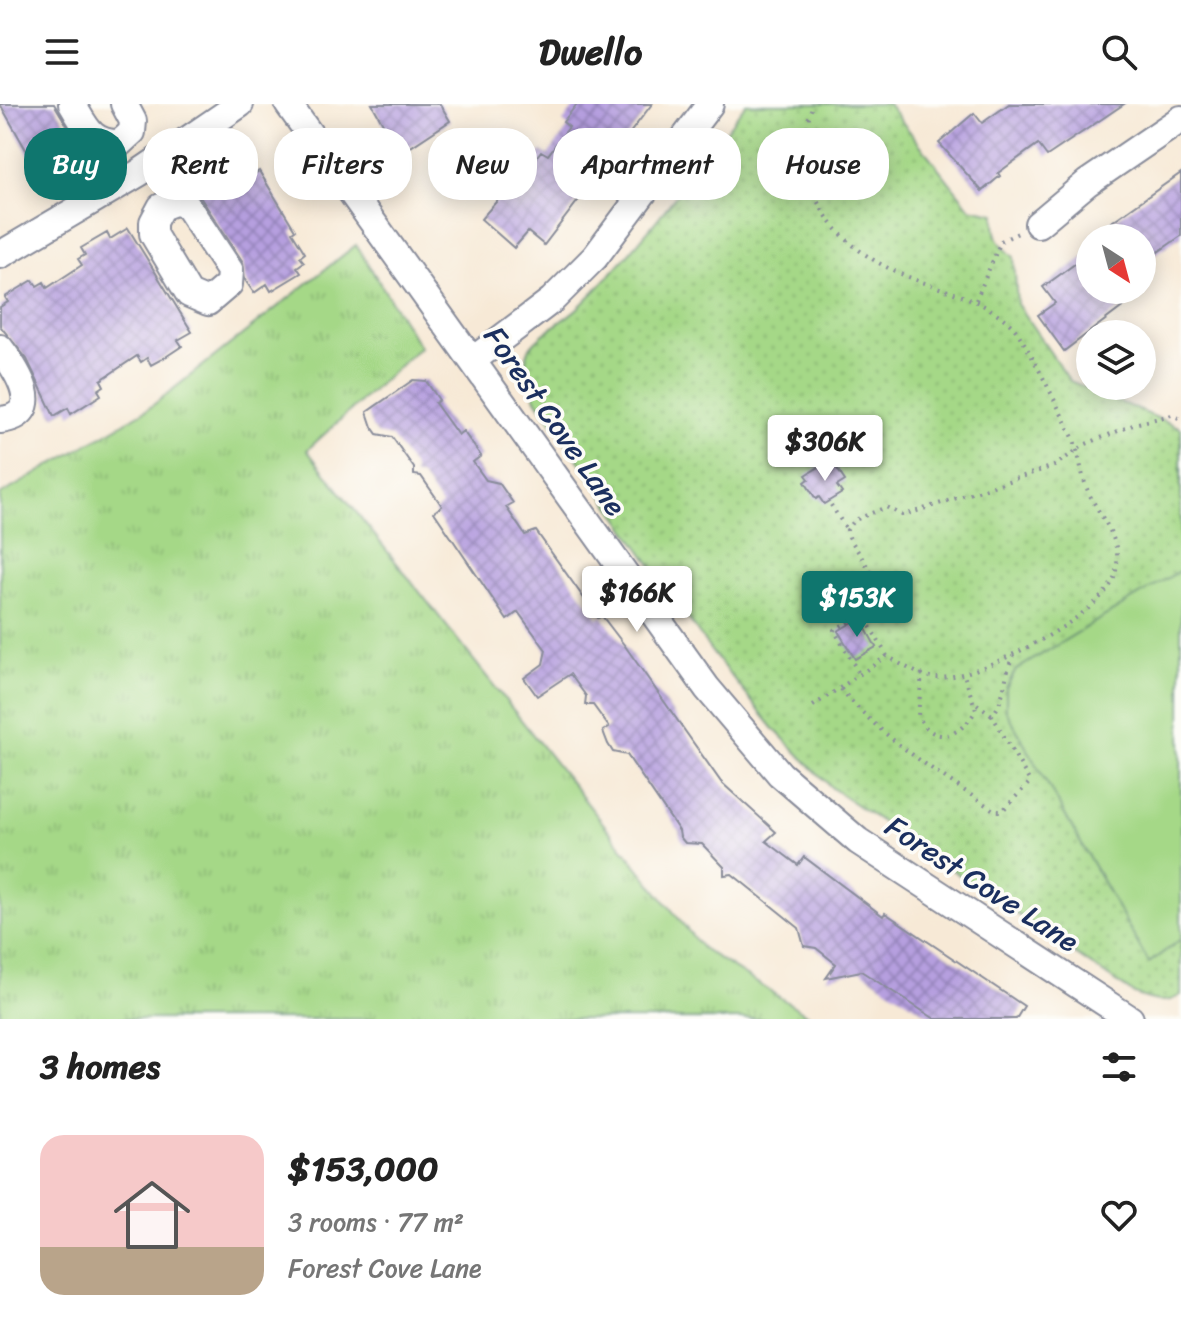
<!DOCTYPE html>
<html lang="en">
<head>
<meta charset="utf-8">
<style>
  :root { --surface:#fff; --page:#f2f2f2; --text:#222; --muted:#767676; --line:#e0e0e0; --accent:#0f766e }
  body { margin:0; font-family:Sriracha,sans-serif; background:var(--page); color:var(--text); height:100vh; display:flex; flex-direction:column; font-size:30px; white-space:nowrap }
  * { box-sizing:border-box; margin:0 }
  p { font-size:26px; color:var(--muted) }
  .icon { flex:none; width:44px; height:44px; fill:none; stroke:currentColor; stroke-width:2; stroke-linecap:round; stroke-linejoin:round }
  .map { position:relative; height:915px; overflow:hidden }
  .panel { display:flex; flex-direction:column; background:var(--surface); flex:1 }
  .panel>* { flex:none }
  .guide { position:absolute; left:24px; top:24px; width:1134px; height:72px; display:flex; gap:16px }
  .needle { width:52px; rotate:144deg }
  .tools { position:absolute; left:1076px; top:120px; display:grid; gap:16px }
  .tools a { display:grid; place-items:center; width:80px; height:80px; border-radius:50%; background:var(--surface); box-shadow:0 4px 20px #0003; font-size:40px }
  .price { position:absolute; translate:-50% -68px; padding:0 18px; border-radius:8px; background:#fff; color:#222; font-size:26px; line-height:52px; filter:drop-shadow(0 2px 4px #0008) }
  .price::after { content:''; position:absolute; left:50%; top:48px; width:24px; height:18px; margin-left:-12px; background:inherit; clip-path:polygon(0 0,100% 0,50% 100%) }
  .price.on { background:var(--accent); color:#fff }
  ul { padding:0; list-style:none }
  li { display:flex; align-items:center; gap:24px; height:200px; padding:0 40px }
  li+li { border-top:2px solid var(--line) }
  li span { display:grid; place-items:center; flex:none; width:224px; height:160px; border-radius:24px; color:#555 }
  li>.icon { margin-inline-start:auto }
  span .icon { width:96px; height:96px; fill:#fffc; stroke-width:1 }
  li b { font-size:34px }
  h2 { display:flex; justify-content:space-between; align-items:center; height:96px; padding:0 40px; font-size:34px }
  .pill { padding:0 28px; border-radius:32px; background:var(--surface); box-shadow:0 4px 20px #0003; font-size:28px; line-height:72px }
  .pill.on { background:var(--accent); color:#fff }
  header { display:flex; justify-content:space-between; align-items:center; height:104px; padding:0 40px; background:var(--surface); font-size:36px; font-weight:800 }
  .map>svg:first-child { display:block }
</style>
</head>
<body>
<header><svg class="icon" aria-label="menu" viewBox="0 0 24 24"><path d="M4 6h16M4 12h16M4 18h16"/></svg>Dwello<svg class="icon" aria-label="search" viewBox="0 0 24 24"><circle cx="10" cy="10" r="6"/><path d="M15 15l6 6"/></svg></header>
<div class="map">
<svg width="1181" height="915" viewBox="0 0 1181 915">
  <defs>
    <pattern id="grass-tufts" width="24" height="20" patternUnits="userSpaceOnUse" patternTransform="scale(2)"><rect width="24" height="20" fill="#a5d887"/><path d="M3 7l-1-3M5 7V3M7 7l1-3M15 17l-1-3M17 17v-4M19 17l1-3" fill="none" stroke="#8dba77"/></pattern>
    <pattern id="park-dots" width="8" height="8" patternUnits="userSpaceOnUse" patternTransform="scale(2)"><rect width="8" height="8" fill="#a5d887"/><path d="M2 2h.1M6 6h.1" fill="none" stroke="#8dba77" stroke-width="1.8" stroke-linecap="round"/></pattern>
    <pattern id="building-cross-hatch" width="8" height="8" patternUnits="userSpaceOnUse" patternTransform="scale(2)"><rect width="8" height="8" fill="#b69fdf"/><path d="M0 0l8 8M0 8l8-8" fill="none" stroke="#9382b8"/></pattern>
  </defs>
  <rect width="100%" height="100%" fill="#fdfcf7"/>
  <filter id="ink" filterUnits="userSpaceOnUse"><feTurbulence type="fractalNoise" baseFrequency=".0125" numOctaves="2"/><feDisplacementMap in="SourceGraphic" scale="16" xChannelSelector="R" yChannelSelector="G"/><feConvolveMatrix kernelMatrix="1 2 1 2 8 2 1 2 1" color-interpolation-filters="sRGB"/></filter>
  <filter id="wash" filterUnits="userSpaceOnUse"><feTurbulence type="fractalNoise" baseFrequency=".006" numOctaves="4" result="noise"/><feDisplacementMap in="SourceGraphic" scale="32" xChannelSelector="R" yChannelSelector="G"/><feGaussianBlur stdDeviation="1.8" result="paint"/><feColorMatrix in="noise" values="0 0 0 0 0 0 0 0 0 0 0 0 0 0 0 0 0 1.4 0 .05"/><feComposite in="paint" operator="in"/></filter>
  <g filter="url(#wash)">
    <rect width="100%" height="100%" fill="#f7e9d6"/>
    <path fill="url(#grass-tufts)" stroke="#608472" stroke-width="2" d="M356,141l64,102 -113,103 395,498 112,71h-814v-524l148,-86z"/>
    <path fill="url(#park-dots)" stroke="#608472" stroke-width="2" d="M746,0h142l82,104 25,5c-1,21 2,30 19,44l3,47 53,77 111,47v567c-17,11 -30,5 -47,-1l-302,-206 -58,-59 -63,-78 -174,-250c-9,-19 -16,-30 -8,-51 4,-12 39,-32 50,-43 62,-61 114,-134 167,-203z"/>
    <path fill="#a5d887" stroke="#608472" stroke-width="2" d="M1181,466v369l-32,24 -143,-252v-23l10,-18z"/>
    <g id="blocks">
      <path fill="url(#building-cross-hatch)" d="M0,0h54l33,54 -42,25z
        M372,0h68l10,17 -50,33z
        M577,0h75l-108,141 -16,-13 -14,16 -33,-29 29,-33 3,2 28,-37 7,4 21,-28 -6,-5z
        M1009,0h115l-77,52 -9,-12 -40,29 2,3 -18,15 -43,-48 35,-30 8,10z
        M231,54l4,5 7,-3 3,6 5,-3 6,10 3,-2 36,59 -3,2 13,21 -5,4 4,5 -7,5 4,6 -30,18 -4,-7 -13,9 -9,-13 -2,-18 -43,-65 -9,-7 14,-8 -4,-6z
        M1181,69v63l-39,27v-25h-53z
        M128,124l64,104 -14,8 4,6 -18,12 -13,7 -4,-7 -6,4 -4,-6 -36,24 3,6 -6,4 3,5 -30,19 -3,-6 -14,8 -27,-57 -27,-33v-19l8,-5 -3,-5 28,-17 4,6 7,-4 3,6 35,-23 -4,-6 7,-4 -4,-7 26,-15 3,6z
        M1090,149v37h55l-81,61 -26,-36 17,-12 -12,-16z
        M413,276l13,1 13,19 -4,3 23,32 5,-4 18,25 -8,6 13,18 13,3 14,20 -7,4 19,28 11,-4 62,87 4,-2 23,30 96,136 55,50 -10,9 32,24 6,-8 79,59 2,-3 139,93 -8,13h-81l-74,-48 -35,7 10,-14 -20,-16 -12,-2 -5,-18 -67,-54 -8,1v-8l-22,-23 -17,-1 -5,-6 -1,-6 -52,-76 -14,-3 -5,-8 -5,-13 6,-4 -16,-22h-8l1,-9 -16,-22 -33,22 -13,-18 19,-14 3,-14 -28,-38 -11,8 -73,-108 8,-6 -21,-30 -7,-1v-7l-22,-31 -15,-3 -5,-7 -5,-15z
        M824,360l2,4 8,-4 11,17 -8,5 5,7 -18,11 -5,-7 -3,2 -11,-17 4,-3 -3,-4z
        M860,514l16,29 -21,12 -17,-28z"/>
    </g>
  </g>
  <g filter="url(#ink)">
    <use href="#blocks" fill-opacity="0" stroke="#898c9a" stroke-width="2"/>
    <g fill="none" stroke-linecap="round" stroke-linejoin="round">
      <defs>
        <path id="minor" d="M72,0c14,23 19,40 48,39l12,-11 1,-11 -9,-17
          M288,0l419,584 73,86 78,67 272,178
          M177,97l10,5 43,65 -1,13 -21,18 -19,-8 -36,-60v-12l8,-15z
          M1038,120l49,-41 94,-64
          M0,151l139,-82 101,-69
          M0,244c16,21 48,67 0,72
          M473,256l79,-60 43,-43 115,-153"/>
      </defs>
      <use href="#minor" stroke="#898c9a" stroke-width="30"/>
      <path stroke="#898c9a" stroke-width="4" stroke-dasharray="2 6" stroke-linecap="butt" d="M976,196l25,-59 17,-8
        M831,401l16,25
        M887,552l-20,-35 22,-20 -40,-64 -2,-7 8,-10 31,-13 16,8 9,-2 143,-47 32,-22 52,-21 34,-8 9,4
        M858,568l-24,-42 29,-16 4,7
        M922,569l-4,42c15,33 44,21 58,-5l-12,-35
        M841,585c42,51 99,85 154,122h7l28,-29 -38,-67c13,-13 12,-41 21,-59
        M977,600l15,11
        M813,602l74,-50c14,8 33,21 50,22 40,1 167,-62 178,-103 10,-35 -15,-56 -27,-84 -8,-18 -8,-39 -17,-58 -11,-21 -44,-91 -58,-106 -32,-32 -74,-36 -114,-54 -70,-30 -113,-94 -86,-169"/>
      <use href="#minor" stroke="#fff" stroke-width="26"/>
    </g>
  </g>
  <g text-anchor="middle" dominant-baseline="central" stroke-width="7" stroke-linejoin="round" paint-order="stroke">
    <g font-size="30" fill="#1b2f5e" stroke="#fdfcf7">
      <text transform="translate(555 317) rotate(55)">Forest Cove Lane</text>
      <text transform="translate(982 780) rotate(33)">Forest Cove Lane</text>
    </g>
  </g>
</svg>
<div class="tools">
<a><svg class="needle" viewBox="-14 -14 28 28"><path d="M0-13l5 13h-10z" fill="#e53935"/><path d="M0 13l5-13h-10z" fill="#767676"/></svg></a>
<a><svg class="icon" aria-label="layers" viewBox="0 0 24 24"><path d="M12 4l9 5-9 5-9-5zM3 14l9 5 9-5"/></svg></a>
</div>
<b class="price" style="left:825px;top:379px">$306K</b>
<b class="price" style="left:637px;top:530px">$166K</b>
<b class="price on" style="left:857px;top:535px">$153K</b>
<div class="guide">
<a class="pill on">Buy</a>
<a class="pill">Rent</a>
<a class="pill">Filters</a>
<a class="pill">New</a>
<a class="pill">Apartment</a>
<a class="pill">House</a>
</div>
</div>
<section class="panel">
<h2>3 homes<svg class="icon" aria-label="filters" viewBox="0 0 24 24"><path d="M4 7h16M4 17h16"/><circle cx="9" cy="7" r="2"/><circle cx="15" cy="17" r="2"/></svg></h2>
<ul>
<li><span style="background:linear-gradient(#f6c9c9 70%,#b9a48a 0)"><svg class="icon" aria-label="home" viewBox="0 0 24 24"><path d="M3 11l9-7 9 7M6 9v11h12V9"/></svg></span><div><b>$153,000</b><p>3 rooms · 77 m²</p><p>Forest Cove Lane</p></div><svg class="icon" aria-label="heart" viewBox="0 0 24 24"><path d="M12 20l-8-8c-3-5 5-10 8-4 3-6 11-1 8 4z"/></svg></li>
</ul>
</section>
</body>
</html>
